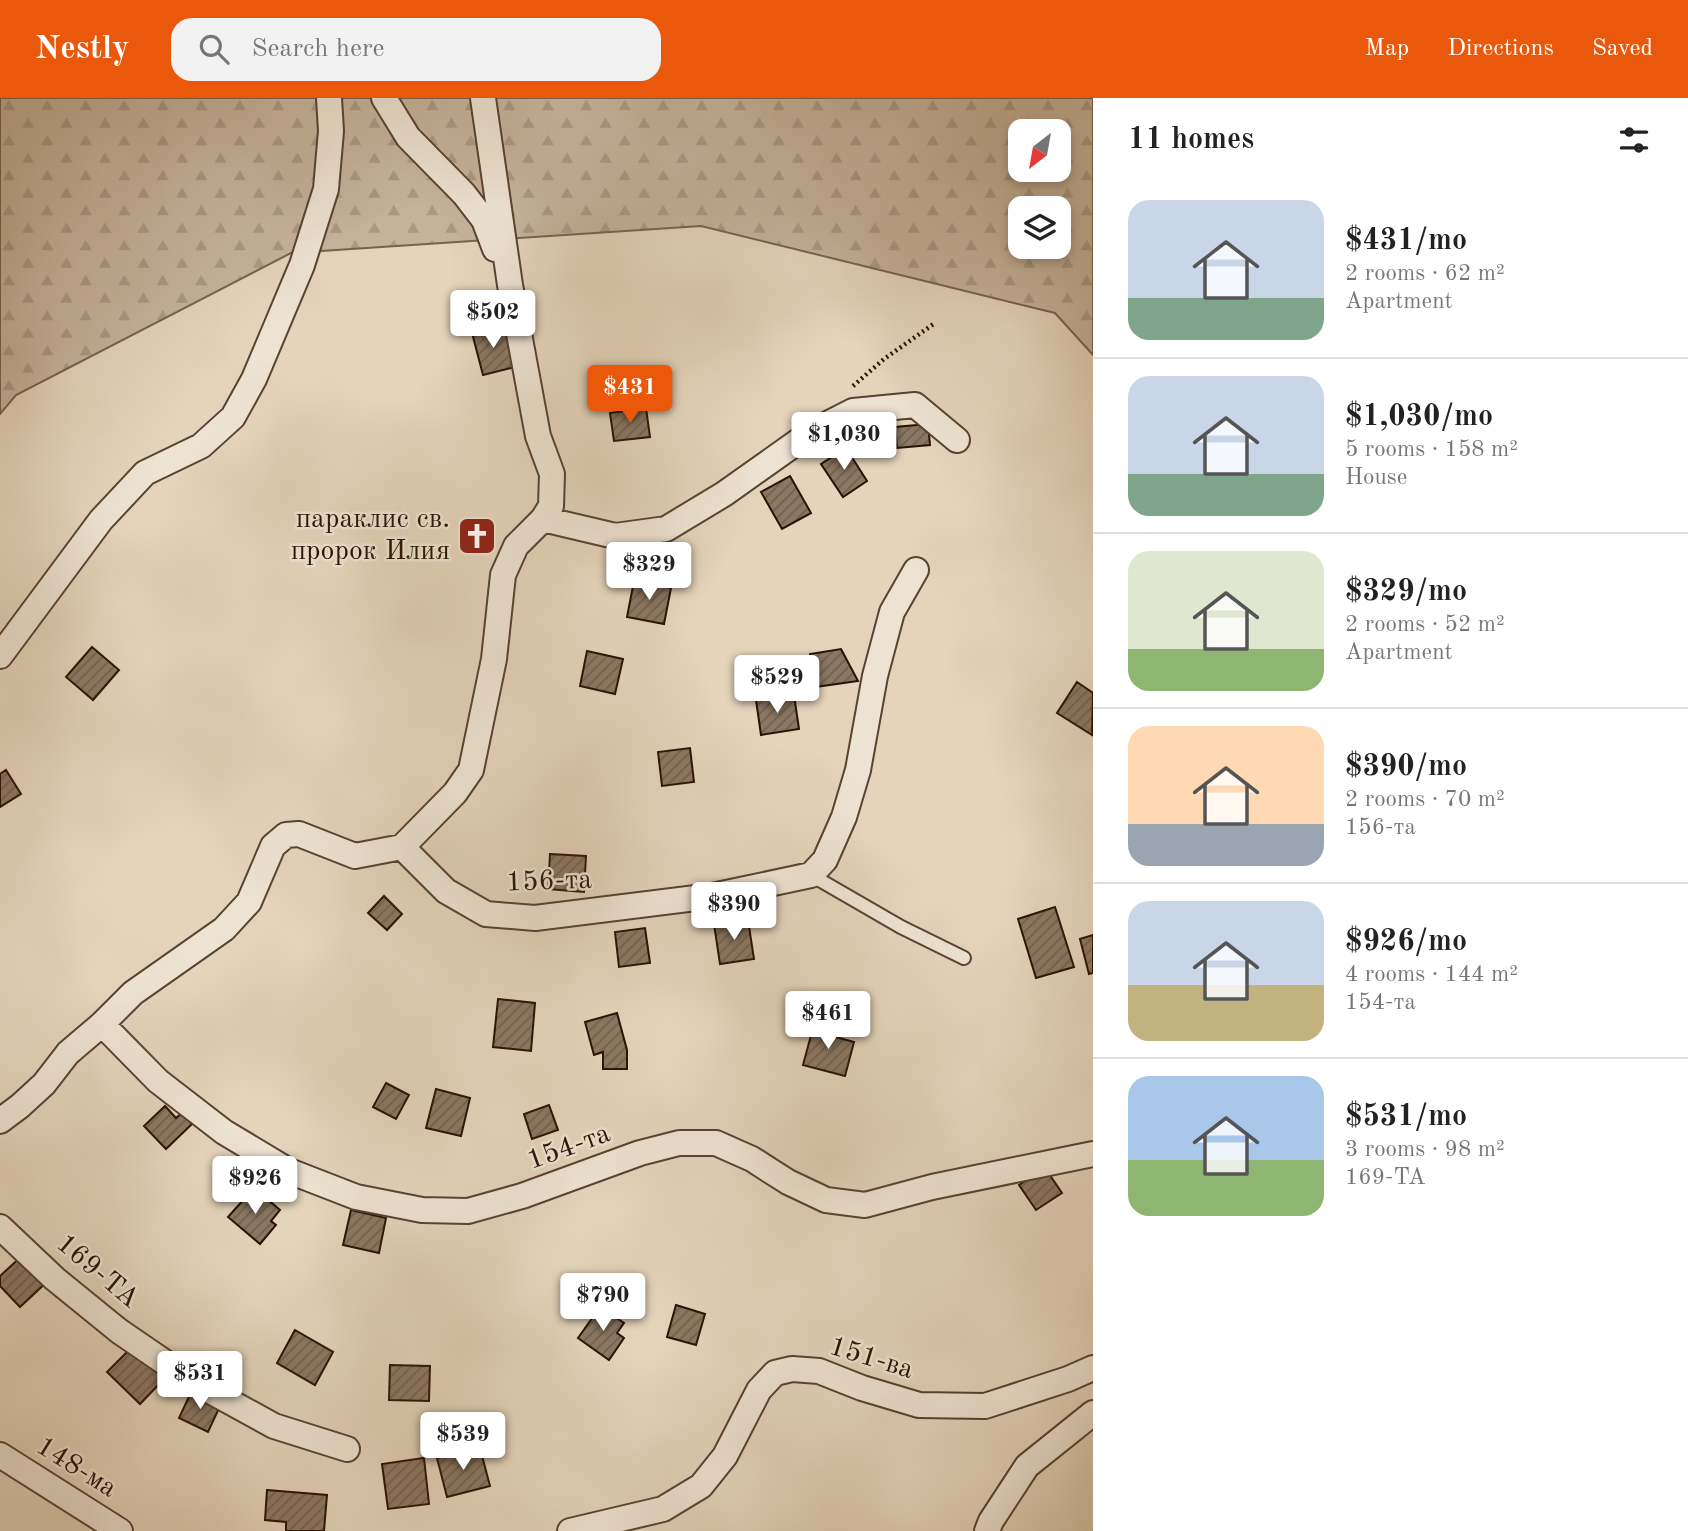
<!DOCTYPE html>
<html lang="en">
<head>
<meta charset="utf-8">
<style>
  :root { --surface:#fff; --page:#f2f2f2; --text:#222; --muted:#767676; --line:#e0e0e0; --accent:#ea580c }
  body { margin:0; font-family:"Old Standard TT",serif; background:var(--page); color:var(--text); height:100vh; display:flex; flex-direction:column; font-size:26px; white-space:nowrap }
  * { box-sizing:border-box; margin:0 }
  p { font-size:23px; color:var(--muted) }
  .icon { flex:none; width:38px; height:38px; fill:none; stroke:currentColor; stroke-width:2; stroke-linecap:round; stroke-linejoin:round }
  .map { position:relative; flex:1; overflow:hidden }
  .drawer { display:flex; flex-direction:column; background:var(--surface); width:595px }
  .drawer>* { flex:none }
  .needle { width:46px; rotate:211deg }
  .buttons { position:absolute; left:1008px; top:21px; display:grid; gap:14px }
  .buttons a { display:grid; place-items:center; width:63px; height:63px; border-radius:14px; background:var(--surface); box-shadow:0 4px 10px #0003; font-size:35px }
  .price { position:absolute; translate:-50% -60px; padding:0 16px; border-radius:7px; background:#fff; color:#222; font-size:23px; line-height:46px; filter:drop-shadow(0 2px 4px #0008) }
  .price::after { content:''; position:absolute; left:50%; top:42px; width:21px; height:16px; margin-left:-10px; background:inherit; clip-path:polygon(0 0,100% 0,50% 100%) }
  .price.active { background:var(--accent); color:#fff }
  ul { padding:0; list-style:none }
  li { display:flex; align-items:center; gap:21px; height:175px; padding:0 35px }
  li+li { border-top:2px solid var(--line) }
  li span { display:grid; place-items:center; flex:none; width:196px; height:140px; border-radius:21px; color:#555 }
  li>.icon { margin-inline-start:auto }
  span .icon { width:84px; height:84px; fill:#fffc; stroke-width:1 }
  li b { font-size:30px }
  h2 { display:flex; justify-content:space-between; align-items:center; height:84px; padding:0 35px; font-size:30px }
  header { display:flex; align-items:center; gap:42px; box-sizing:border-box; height:98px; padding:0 35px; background:var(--accent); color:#fff }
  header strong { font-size:33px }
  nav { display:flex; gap:38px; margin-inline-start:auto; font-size:24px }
  .search { width:490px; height:63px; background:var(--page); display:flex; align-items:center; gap:18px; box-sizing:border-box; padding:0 24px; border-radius:21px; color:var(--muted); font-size:26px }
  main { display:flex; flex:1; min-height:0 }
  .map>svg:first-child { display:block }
</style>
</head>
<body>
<header>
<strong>Nestly</strong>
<div class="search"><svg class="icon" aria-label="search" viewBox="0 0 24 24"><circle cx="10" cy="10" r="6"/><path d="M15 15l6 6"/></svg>Search here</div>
<nav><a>Map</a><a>Directions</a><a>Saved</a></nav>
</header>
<main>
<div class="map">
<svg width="1093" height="1433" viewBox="0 0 1093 1433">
  <defs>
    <pattern id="forest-firs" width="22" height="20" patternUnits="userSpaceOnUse" patternTransform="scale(1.75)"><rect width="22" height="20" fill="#c5b39b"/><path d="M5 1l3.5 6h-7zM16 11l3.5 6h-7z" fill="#a99984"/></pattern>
    <pattern id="building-hatch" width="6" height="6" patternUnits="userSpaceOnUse" patternTransform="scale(1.75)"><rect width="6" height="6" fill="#8b7762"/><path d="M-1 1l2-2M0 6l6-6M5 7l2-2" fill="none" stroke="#72604f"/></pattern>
  </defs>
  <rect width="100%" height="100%" fill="#e4d4ba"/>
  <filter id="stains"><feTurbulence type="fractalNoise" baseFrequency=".00286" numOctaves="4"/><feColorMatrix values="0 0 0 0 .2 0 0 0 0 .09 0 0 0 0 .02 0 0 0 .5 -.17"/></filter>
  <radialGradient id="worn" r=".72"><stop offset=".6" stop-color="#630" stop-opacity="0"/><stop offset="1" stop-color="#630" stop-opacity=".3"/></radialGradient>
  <path fill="url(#forest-firs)" stroke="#78624f" stroke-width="2" fill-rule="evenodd" d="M0,0h1093v257l-38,-42 -354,-87 -410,27 -275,142 -16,19zM1020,33h39v39h-39zM1020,110h39v39h-39z"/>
  <path fill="url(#building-hatch)" stroke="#2b1203" stroke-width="2" d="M489,227l1,6 14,-4 11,40 -32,8 -12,-46z
    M646,310l4,29 -36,4 -4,-28z
    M928,326l2,21 -33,3 -2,-21z
    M846,350l21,33 -24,16 -22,-33z
    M790,378l21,37 -29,16 -21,-37z
    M634,483l37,7 -7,36 -37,-7z
    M92,549l27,23 -26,30 -27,-23z
    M841,551l17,32 -43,6 -5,-33z
    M587,553l36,8 -8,35 -35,-8z
    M745,559l47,1 -1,20 -46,-1z
    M1077,584l16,11 -1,42 -35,-22z
    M794,597l5,34 -38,6 -5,-35z
    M690,650l4,34 -32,4 -4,-34z
    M6,672l15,24 -21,13v-33z
    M550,756l36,2 -2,36 -36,-3z
    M384,798l18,18 -15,16 -19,-17z
    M1055,809l19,60 -38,11 -18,-59z
    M748,822l6,39 -34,5 -6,-40z
    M645,830l5,35 -31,4 -4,-35z
    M1093,837v38l-4,1 -9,-35z
    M498,901l37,4 -4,48 -38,-4z
    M617,915l10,37v19h-24v-17l-9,3 -9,-33z
    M814,926l19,5 -1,7 22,6 -9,34 -42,-11z
    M386,985l23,12 -13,24 -23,-12z
    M436,991l34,9 -9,38 -35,-8z
    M549,1007l9,25 -26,9 -8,-25z
    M165,1008l11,12 6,-5 10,11 -26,25 -22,-23z
    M1045,1070l17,25 -26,17 -17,-25z
    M254,1090l26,22 -9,11 5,4 -16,19 -32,-27z
    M351,1112l35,8 -7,35 -36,-8z
    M24,1156l24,27 -28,26 -20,-21v-10z
    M676,1207l29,9 -9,31 -29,-8z
    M600,1209l24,16 -7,10 7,5 -15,22 -31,-22z
    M295,1232l38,22 -18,33 -38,-22z
    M133,1248l32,32 -25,26 -33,-32z
    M390,1267l40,1 -1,35 -40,-1z
    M192,1292l29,14 -13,28 -29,-14z
    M480,1350l10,38 -43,11 -10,-39z
    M424,1360l5,46 -41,5 -6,-45z
    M267,1392l60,5 -3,36h-38v-9l-21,-2z"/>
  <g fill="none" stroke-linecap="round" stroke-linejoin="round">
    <defs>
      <path id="service" d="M811,777l90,52 63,31"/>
      <path id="minor" d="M384,0l24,39 56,57 20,26 11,29
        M543,421l72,17 51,-7 58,-35 86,-61 43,-22 62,-6 42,35
        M0,558l101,-136 44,-47 56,-27 32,-29 21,-38 48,-114 24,-76 5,-58 -2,-33
        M402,749l53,-54 16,-23 23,-111 9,-84 13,-29 27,-27 8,-13 1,-32 -14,-38 -28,-151 -27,-187
        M102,926l56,57 66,51 65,39 67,26 66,13 46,1 54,-15 118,-43 39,-10h37l36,16 36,23 38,18 39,5 67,-18 161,-33
        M0,1023l20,-15 24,-22 24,-31 34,-29 31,-31 91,-64 25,-27 24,-56 13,-11 13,-1 56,22 47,-9 44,44 40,23 49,4 177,-22 99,-21 14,-15 19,-43 14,-47 17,-94 17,-64 24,-42
        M0,1129l55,52 64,52 73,50 82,45 73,23
        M0,1357l120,76
        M570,1433l93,-22 38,-23 24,-30 34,-66 16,-17 17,-4 27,2 43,17 57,17 66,1 83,-27 25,-11
        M987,1433l4,-10 36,-55 66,-53"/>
    </defs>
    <use href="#service" stroke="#594231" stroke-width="16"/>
    <use href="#minor" stroke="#594231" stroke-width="28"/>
    <path stroke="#2b1203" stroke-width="4.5" stroke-dasharray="2 3.5" stroke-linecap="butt" d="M853,288l31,-27 51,-36"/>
    <use href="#service" stroke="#ede3d2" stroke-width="12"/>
    <use href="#minor" stroke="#ede3d2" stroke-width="24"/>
  </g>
  <defs>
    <symbol id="church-square" viewBox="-11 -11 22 22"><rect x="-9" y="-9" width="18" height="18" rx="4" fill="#8f2418" stroke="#ede3d2"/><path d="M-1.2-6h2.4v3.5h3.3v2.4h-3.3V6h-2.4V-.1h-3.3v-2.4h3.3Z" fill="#fff"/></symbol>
  </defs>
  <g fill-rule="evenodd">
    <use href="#church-square" x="455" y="416" width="44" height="44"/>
  </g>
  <g text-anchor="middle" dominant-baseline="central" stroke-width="5" stroke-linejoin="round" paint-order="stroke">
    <g font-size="28" fill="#2b1203" stroke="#ede3d2" text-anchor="end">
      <text x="450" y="422">параклис св.<tspan x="450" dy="32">пророк Илия</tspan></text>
    </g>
    <g font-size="28" fill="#2b1203" stroke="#ede3d2">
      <text transform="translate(549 784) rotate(-2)">156-та</text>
      <text transform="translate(569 1050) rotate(-20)">154-та</text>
      <text transform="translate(97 1174) rotate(40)">169-TA</text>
      <text transform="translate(871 1261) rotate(17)">151-ва</text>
      <text transform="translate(76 1370) rotate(32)">148-ма</text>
    </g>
  </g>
  <rect width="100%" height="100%" filter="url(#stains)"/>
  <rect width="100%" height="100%" fill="url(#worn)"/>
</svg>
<div class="buttons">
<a><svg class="needle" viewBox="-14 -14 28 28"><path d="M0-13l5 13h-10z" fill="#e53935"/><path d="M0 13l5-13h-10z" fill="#767676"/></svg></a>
<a><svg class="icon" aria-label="layers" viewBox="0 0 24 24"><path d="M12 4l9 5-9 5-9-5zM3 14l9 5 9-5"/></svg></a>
</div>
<b class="price" style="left:493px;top:252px">$502</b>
<b class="price active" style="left:630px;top:327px">$431</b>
<b class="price" style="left:844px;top:374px">$1,030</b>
<b class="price" style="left:649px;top:504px">$329</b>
<b class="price" style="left:777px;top:617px">$529</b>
<b class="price" style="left:734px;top:844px">$390</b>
<b class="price" style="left:828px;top:953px">$461</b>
<b class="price" style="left:255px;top:1118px">$926</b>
<b class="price" style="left:603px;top:1235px">$790</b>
<b class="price" style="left:200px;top:1313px">$531</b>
<b class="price" style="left:463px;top:1374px">$539</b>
</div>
<section class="drawer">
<h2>11 homes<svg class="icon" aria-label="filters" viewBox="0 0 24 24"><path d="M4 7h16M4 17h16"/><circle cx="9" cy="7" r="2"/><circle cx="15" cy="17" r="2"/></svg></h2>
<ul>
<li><span style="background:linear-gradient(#c9d6e8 70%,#7fa58c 0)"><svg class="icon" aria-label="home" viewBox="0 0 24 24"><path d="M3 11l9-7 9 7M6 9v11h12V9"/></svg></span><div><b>$431/mo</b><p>2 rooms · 62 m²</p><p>Apartment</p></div></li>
<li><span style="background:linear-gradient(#c9d6e8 70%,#7fa58c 0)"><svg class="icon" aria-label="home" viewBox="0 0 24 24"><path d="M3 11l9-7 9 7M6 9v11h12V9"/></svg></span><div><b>$1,030/mo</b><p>5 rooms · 158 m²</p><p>House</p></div></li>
<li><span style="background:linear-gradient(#dfe7d0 70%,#8fb573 0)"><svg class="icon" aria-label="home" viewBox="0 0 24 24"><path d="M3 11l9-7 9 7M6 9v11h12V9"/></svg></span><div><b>$329/mo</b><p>2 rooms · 52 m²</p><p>Apartment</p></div></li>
<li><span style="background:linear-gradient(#ffd9b3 70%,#9aa5b1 0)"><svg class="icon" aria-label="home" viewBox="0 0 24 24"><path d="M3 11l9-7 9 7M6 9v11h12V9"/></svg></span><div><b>$390/mo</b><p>2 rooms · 70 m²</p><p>156-та</p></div></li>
<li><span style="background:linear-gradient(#c9d6e8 60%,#c2b280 0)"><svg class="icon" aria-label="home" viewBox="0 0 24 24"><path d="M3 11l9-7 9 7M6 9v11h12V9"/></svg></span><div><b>$926/mo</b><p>4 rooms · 144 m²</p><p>154-та</p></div></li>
<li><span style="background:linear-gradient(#a9c7e8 60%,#8fb573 0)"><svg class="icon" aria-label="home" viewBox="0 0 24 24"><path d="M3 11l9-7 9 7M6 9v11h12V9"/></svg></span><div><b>$531/mo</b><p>3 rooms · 98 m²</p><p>169-TA</p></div></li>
</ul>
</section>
</main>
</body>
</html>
